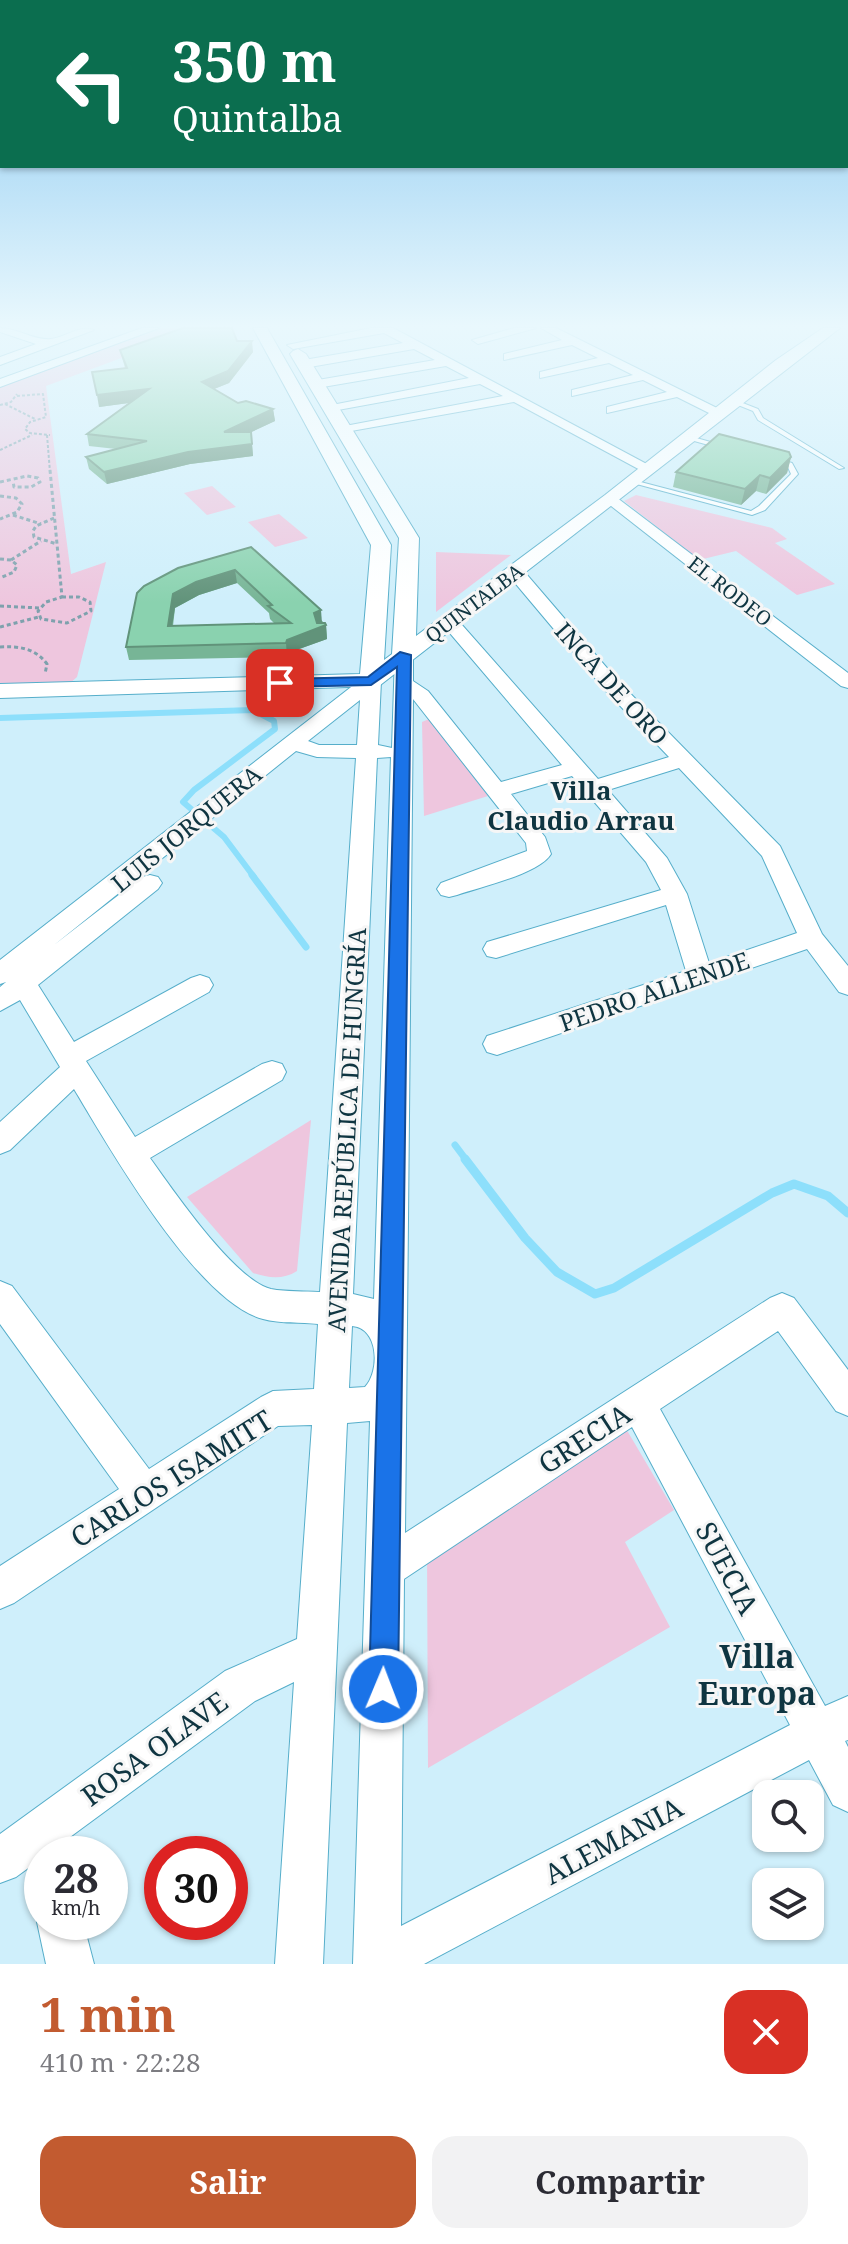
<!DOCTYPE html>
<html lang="es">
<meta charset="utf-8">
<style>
body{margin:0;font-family:"Noto Serif",serif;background:#f2f2f3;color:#2b2b33;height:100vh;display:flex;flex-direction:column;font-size:30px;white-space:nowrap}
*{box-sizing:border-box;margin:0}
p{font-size:26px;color:#7c7c81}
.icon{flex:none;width:44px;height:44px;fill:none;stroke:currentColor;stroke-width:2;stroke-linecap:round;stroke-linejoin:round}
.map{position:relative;height:1964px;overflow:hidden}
.drawer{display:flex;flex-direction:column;background:#fff;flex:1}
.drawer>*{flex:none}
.guide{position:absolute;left:0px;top:0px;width:848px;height:168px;box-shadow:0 2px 6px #0004;background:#0b6e4f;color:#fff;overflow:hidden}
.tools{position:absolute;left:752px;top:1780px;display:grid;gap:16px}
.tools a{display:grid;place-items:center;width:72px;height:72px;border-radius:16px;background:#fff;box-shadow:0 2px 6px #0004;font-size:40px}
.speed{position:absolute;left:24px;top:1836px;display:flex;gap:16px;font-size:40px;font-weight:700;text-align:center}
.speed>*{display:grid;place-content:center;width:104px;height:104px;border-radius:50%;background:#fff;box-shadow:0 2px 6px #0004;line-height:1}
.speed small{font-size:20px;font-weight:400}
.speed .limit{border:12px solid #d22;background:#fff;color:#111}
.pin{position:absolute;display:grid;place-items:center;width:68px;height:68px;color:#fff;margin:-34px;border-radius:16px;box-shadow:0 4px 12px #0006}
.me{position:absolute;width:88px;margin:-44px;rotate:1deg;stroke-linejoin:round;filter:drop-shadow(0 0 6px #0008)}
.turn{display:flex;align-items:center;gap:28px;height:168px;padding:0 40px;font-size:36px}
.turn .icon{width:104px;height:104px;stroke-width:2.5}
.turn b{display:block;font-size:56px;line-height:68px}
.round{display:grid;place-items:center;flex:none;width:84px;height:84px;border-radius:24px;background:#f2f2f3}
.overview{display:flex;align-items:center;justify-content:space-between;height:136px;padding:0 40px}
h1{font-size:48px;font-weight:700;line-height:60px;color:#c25b30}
.button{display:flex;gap:16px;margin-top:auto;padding:16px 40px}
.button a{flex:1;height:92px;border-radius:24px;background:#c25b30;color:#fff;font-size:32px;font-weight:700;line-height:92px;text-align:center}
.button a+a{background:#f2f2f3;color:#2b2b33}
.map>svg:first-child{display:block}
</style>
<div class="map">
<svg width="848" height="1964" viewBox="0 0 848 1964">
<rect width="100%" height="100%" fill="#cfeffb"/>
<g fill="#eec6de">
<polygon points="158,328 202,328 46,386 71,574 106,562 77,677 69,684 0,686 0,385"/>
<polygon points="212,486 236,507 207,515 184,493"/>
<polygon points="636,495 772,528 787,539 775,543 835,584 797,595 736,551 699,560 624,501"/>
<polygon points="279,514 308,538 275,547 248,522"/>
<polygon points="436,552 511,555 436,612"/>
<polygon points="429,719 488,796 424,816 422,722"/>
<path d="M311,1120l-14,151c-14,9 -29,7 -44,2l-66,-76z"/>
<polygon points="625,1427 674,1510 625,1542 670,1627 428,1768 427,1550"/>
</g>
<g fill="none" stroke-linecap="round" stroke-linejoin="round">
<polyline stroke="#8ddffb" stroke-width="6" points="0,718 253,710 274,721 275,729 194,790 183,802 224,837 254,877"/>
<g stroke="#8ddffb" stroke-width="7">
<polyline points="252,875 306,947"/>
<polyline points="455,1145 467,1161"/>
</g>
<polyline stroke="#8ddffb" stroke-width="9" points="465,1159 525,1238 557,1272 595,1294 614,1288 772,1193 794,1184 828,1196 848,1213"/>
<g stroke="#56aeca" stroke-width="2">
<g id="service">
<polygon points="735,400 758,409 763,418 844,468 839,469 758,420 753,411 733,403 733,401"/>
<polygon points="689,436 725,446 726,447 723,449 687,439 686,438"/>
<polygon points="776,458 792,463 798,474 765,510 752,515 629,482 633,480 751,511 759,506 791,474 787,465 774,461 774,459"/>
</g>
</g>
<g stroke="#56aeca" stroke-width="2">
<g id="minor">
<path d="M0,328c17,0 35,13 51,11 15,-2 28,-14 43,-9l-94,35v-8l36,-13 -36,-12z"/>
<polygon points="142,328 159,328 0,387 0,379"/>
<polygon points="371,328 393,328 656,469 654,472 644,472 514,402 340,433 338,430 345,426 503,396 480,384 327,412 327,406 332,405 469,378 446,366 317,388 310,384 312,381 435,360 414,349 304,368 298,364 304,360 403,343 384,333 293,349 287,345"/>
<polygon points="514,328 536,328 478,344 472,340"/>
<polygon points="541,328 556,328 727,413 715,416 677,397 607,413 607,407 667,392 643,380 572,396 572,390 633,375 609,363 540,378 540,372 598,358 572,345 504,360 504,354 562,340"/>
<polygon points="612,494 848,673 848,688 841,686 606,502 606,496"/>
<path d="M516,568l6,1 97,113 161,164 42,88 26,32v29l-9,-3 -32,-43 -310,106 -10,-3 -4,-8 4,-8 199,-65 -20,-66 -170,53 -9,-2 -4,-7 4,-7 174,-52 -15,-28 -74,-86 -61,18 34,43 6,17c-12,20 -71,33 -94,41l-8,2 -8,-2 -4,-6 4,-6 86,-32 -1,-8 -113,-144 -8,834 365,-235 12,-5 12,5 54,72v46l-12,-5 -58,-80 -118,78 165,297 23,-10v44l-3,1 3,6v65l-15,-7 -24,-45 -385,204h-71l17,-543 -23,2 -24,541h-48l19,-282 -39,19 -208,153h-5v4l-26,19 -16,6v-49l225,-163 72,-32 15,-214 -34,1 -264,177 -14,6v-43l119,-77 -119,-165v-43l12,5 137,183 112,-72 12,-6 41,-2 4,-65c-17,-2 -38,0 -55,-5 -66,-17 -154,-172 -189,-230l-64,61 -10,4v-32l60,-55 -40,-67 -20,11v-24l6,-5 -6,2v-24l364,-283 7,-2 10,6 -3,64 14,3 3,-93 2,-4h14l2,4v26l15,10 73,91 61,-17 -119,-140 -3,-4 3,-4h12l143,162 71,-22 -64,-67 -95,-113 -3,-4 3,-4zM360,700l-3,45h-38l-11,-4zM296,751l21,6 39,1 -36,534c-15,-1 -34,0 -49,-3 -37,-9 -98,-99 -121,-131l132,-78 4,-8 -4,-8 -10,-3 -10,3 -127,73 -49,-76 123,-69 4,-7 -4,-7 -9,-3 -9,3 -117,64 -36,-57 120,-96 4,-6 -4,-6 -8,-2 -8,2 -88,68zM391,757l-17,542 -21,-5 24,-536zM679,768l83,88 35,77 -88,30 -22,-69 -20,-36 -59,-68zM352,1326c27,2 28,45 13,61l-16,1zM632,1427l158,298 -389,201 3,-347z"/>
<polygon points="42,1910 42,1922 83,1922 94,1964 46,1964 37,1922"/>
</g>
</g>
<g stroke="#56aeca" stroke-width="2">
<polygon id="tertiary" points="253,328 267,328 391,545 384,660 392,654 399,538 290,354 293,351 298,349 306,354 419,538 416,636 605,495 776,360 823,328 840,328 379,686 0,698 0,684 360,674 371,545"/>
</g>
<g stroke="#7ea1ad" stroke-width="2" stroke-dasharray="3 2" stroke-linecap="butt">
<polyline points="17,396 43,394 46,417 30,422 25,429 30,433 50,435"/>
<polyline points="5,404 35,419"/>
<polyline points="0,405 11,402 17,394"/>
<polyline points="47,435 50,472"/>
<polyline points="0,450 32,435"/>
</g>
<g stroke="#7ea1ad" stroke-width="3" stroke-dasharray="4 3" stroke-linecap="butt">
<polyline points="50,470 62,597"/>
<polyline points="0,482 27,476 38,478 40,482 31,487 14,487 13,481"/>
<polyline points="0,496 16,498 22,504 17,512 0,519"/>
<polyline points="13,515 41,524"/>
<polyline points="54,518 36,526 33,531 34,537 57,544"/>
<polyline points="0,559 11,560 17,565 14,572 0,578"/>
<polyline points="11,560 41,541"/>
<polygon points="62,597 79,597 90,602 91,611 67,623 41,619 38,611 46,602"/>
<polyline points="0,606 40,608"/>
<polyline points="0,627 39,617"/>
<path d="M0,647c19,-1 35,1 47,17l-2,10"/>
</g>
<use href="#service" fill="#fff" fill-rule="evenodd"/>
<use href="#minor" fill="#fff" fill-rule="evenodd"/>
<use href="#tertiary" fill="#fff" fill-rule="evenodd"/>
</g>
<g fill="#77b596" fill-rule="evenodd">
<polygon points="237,341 253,352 229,383 214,389 238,403 273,409 275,421 251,432 253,456 190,464 107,484 89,469 86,457 116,449 89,446 87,434 129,403 99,407 125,368 120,350"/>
<polygon points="791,457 787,473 766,494 756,491 741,505 673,487 676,472"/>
<path d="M251,547l75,78 1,14 -39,14 -1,4 -158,3 -3,-13zM237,583l32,30 1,6 5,5 -102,2 2,-18 24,-13z"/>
</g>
<g fill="#61937a">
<polygon points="252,341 253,352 229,383 204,393 202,382"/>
<polygon points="149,389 151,400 99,407 97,395"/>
<polygon points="273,409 275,421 226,444 224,432"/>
<polygon points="251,432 253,456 190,464 107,484 104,472"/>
<polygon points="791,457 787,473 766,494 770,478"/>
<polygon points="760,475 756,491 741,505 745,489"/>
<polygon points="235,570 237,583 199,595 175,608 170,639 168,626 173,594 196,582"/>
<polygon points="321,610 322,623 315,626 314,613"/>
<polygon points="326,625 327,639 288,653 287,657 286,643 287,640"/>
</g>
<g fill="#8ad2af" stroke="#61937a" stroke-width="2" fill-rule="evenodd">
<polygon points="183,328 232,328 237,341 252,341 228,371 202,382 238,403 246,401 273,409 224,432 251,432 252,444 188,452 104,472 86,457 147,441 87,434 149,389 97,395 92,372 127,368 120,350"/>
<polygon points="719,434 789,452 791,457 770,478 760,475 745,489 676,472"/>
<path d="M251,547l70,63 -7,3 3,10h8l1,2 -39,15 -1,3 -160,4 11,-54 7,-7 34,-18zM235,570l37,35 -4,1 23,17 -123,3 5,-32 23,-12z"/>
</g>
<linearGradient id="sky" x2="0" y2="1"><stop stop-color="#83c5f0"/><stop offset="0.54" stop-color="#e9f8fd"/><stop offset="1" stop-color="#e9f8fd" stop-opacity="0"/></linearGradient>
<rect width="848" height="603" fill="url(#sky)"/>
<polygon fill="#1a73e8" stroke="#114b97" stroke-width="2" points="400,652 411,655 398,1689 393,1700 383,1704 373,1700 369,1689 397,667 371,685 280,687 273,683 280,679 368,677"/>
<g text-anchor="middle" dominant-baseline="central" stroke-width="6" stroke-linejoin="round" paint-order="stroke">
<g font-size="20" fill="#0f3541" stroke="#f6f6f6">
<text transform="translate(730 591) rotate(38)">EL RODEO</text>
<text transform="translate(474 603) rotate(-37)">QUINTALBA</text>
</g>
<g font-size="24" fill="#0f3541" stroke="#f6f6f6">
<text transform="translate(612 683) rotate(48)">INCA DE ORO</text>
<text transform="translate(186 828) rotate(-39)">LUIS JORQUERA</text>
<text transform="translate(654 991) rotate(-19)">PEDRO ALLENDE</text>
<text transform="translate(346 1130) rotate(-87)">AVENIDA REPÚBLICA DE HUNGRÍA</text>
</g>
<g font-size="26" font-weight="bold" fill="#0f3541" stroke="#f6f6f6">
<text x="581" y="790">Villa<tspan x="581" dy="30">Claudio Arrau</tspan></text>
</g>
<g font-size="28" fill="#0f3541" stroke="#f6f6f6">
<text transform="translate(584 1438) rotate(-33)">GRECIA</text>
<text transform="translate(171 1478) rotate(-32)">CARLOS ISAMITT</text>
<text transform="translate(728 1568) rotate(62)">SUECIA</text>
<text transform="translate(154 1748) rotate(-36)">ROSA OLAVE</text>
<text transform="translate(613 1840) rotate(-28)">ALEMANIA</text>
</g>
<g font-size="32" font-weight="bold" fill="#0f3541" stroke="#f6f6f6">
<text x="757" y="1655">Villa<tspan x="757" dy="37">Europa</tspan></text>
</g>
</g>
</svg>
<div class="tools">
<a><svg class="icon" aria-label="search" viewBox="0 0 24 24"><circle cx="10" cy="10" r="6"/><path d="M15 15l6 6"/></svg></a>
<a><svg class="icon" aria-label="layers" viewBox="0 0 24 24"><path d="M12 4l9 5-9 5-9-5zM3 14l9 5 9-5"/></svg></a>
</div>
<div class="speed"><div>28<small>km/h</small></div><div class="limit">30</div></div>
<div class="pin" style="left:280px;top:683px;background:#d93025"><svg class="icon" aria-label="arrive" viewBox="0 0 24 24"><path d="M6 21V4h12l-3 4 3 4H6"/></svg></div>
<svg class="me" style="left:383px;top:1689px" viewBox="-20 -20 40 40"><circle r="17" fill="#1a73e8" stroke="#fff" stroke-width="3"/><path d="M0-11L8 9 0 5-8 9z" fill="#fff"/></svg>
<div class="guide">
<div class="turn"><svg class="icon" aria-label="left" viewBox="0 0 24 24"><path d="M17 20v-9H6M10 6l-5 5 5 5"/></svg><div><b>350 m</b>Quintalba</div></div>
</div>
</div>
<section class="drawer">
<div class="overview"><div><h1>1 min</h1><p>410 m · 22:28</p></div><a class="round" style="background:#d93025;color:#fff"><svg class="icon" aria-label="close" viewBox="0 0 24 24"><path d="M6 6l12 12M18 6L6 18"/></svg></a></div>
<div class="button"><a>Salir</a><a>Compartir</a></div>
</section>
